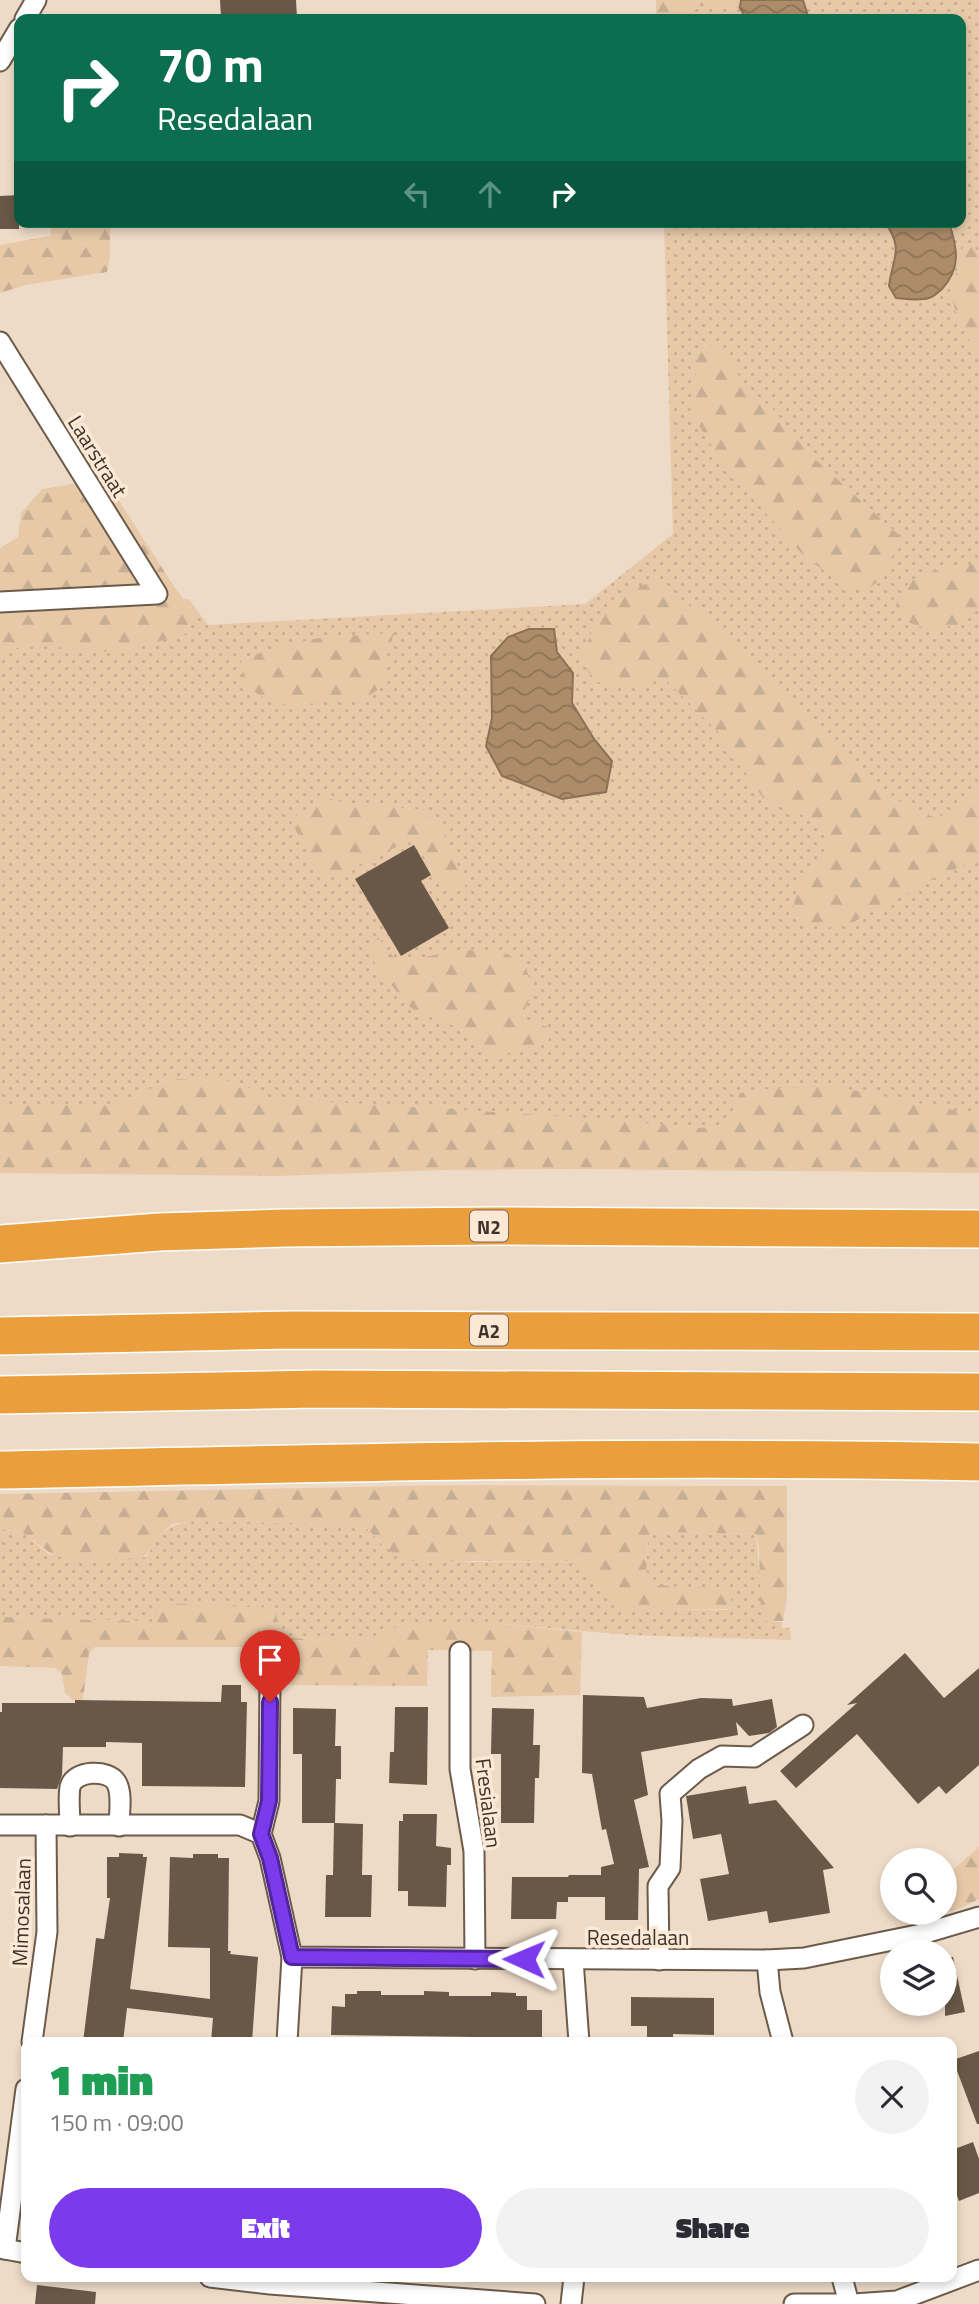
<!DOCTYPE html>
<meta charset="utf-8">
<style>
body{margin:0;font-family:"Titillium Web",sans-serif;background:#f2f2f3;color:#2b2b33;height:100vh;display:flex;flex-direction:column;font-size:26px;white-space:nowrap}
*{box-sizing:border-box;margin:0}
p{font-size:23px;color:#7c7c81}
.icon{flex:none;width:38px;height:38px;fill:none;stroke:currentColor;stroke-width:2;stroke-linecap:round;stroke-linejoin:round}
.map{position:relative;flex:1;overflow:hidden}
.drawer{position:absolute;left:21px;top:2037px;width:936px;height:245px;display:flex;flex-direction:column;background:#fff;border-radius:14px;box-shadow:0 4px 10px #0003}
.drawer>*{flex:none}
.hud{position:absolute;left:14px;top:14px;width:952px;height:214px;border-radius:14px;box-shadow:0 4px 10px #0003;background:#0b6e4f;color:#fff;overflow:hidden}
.buttons{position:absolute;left:880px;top:1848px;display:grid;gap:14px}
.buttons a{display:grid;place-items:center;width:77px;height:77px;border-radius:50%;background:#fff;box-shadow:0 4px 10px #0003;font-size:35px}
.pin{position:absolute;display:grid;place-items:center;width:60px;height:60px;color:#fff;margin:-72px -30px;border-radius:50% 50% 50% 0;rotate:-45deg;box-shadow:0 0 7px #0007}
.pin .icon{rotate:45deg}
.me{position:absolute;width:77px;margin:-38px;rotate:271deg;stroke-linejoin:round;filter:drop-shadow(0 0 5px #0008)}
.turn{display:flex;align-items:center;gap:24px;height:147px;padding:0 28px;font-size:32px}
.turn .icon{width:91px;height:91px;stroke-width:2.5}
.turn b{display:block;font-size:49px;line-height:60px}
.lanes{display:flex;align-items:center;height:66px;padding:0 28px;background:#0003;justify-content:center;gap:35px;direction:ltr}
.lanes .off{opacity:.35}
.round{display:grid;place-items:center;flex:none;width:74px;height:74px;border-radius:37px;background:#f2f2f3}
.overview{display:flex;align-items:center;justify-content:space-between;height:119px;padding:0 28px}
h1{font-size:42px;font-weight:800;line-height:52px;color:#1e9e55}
.action{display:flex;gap:14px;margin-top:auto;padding:14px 28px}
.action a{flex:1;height:80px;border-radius:42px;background:#7c3aed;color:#fff;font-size:28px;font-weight:800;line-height:80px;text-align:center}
.action a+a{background:#f2f2f3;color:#2b2b33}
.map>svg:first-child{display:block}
</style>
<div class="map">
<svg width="979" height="2304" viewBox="0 0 979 2304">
<defs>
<pattern id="grass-dots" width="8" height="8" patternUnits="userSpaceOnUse" patternTransform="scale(1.75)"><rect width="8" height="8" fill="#e7c9a8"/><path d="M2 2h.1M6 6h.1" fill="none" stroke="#c7ad91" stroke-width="1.8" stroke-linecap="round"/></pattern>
<pattern id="forest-firs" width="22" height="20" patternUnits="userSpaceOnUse" patternTransform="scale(1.75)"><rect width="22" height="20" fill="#e7c9a8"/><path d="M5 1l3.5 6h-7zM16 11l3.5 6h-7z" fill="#c7ad91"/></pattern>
<pattern id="water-waves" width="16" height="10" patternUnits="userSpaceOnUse" patternTransform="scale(1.75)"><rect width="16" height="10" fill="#ad8c69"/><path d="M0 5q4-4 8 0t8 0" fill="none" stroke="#8e7357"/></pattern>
</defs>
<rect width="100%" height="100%" fill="#eedbc7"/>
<g fill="url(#grass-dots)">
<polygon points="661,0 979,0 979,1160 0,1156 0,608 189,599 208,625 585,604 673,534 664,222 961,222 961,19 661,19"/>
<path d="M195,1521l148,3 24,5 16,16 85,17 107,-1 80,49h72l5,-3 -79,-22 -7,-9 2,-41 14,-3 94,2 8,87 18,1v6h8l1,12 -162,-5 -128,-11 -123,17 -94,-3 -8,-2v-27l-124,13 -152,-5v-88l23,4 27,22 96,2c17,-26 17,-31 49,-36z"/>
</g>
<g fill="url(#forest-firs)">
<polygon points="656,0 741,0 740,8 698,6 689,19 656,19"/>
<polygon points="53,222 110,222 110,255 107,272 25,285 0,293 0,245 50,236"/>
<path d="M970,243l9,9v102c-17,-23 -32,-48 -24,-78 3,-9 5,-17 7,-27z"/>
<polygon points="706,341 731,364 749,391 773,409 807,452 900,536 884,577 864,592 835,579 802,554 727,469 690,412 696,384 695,356"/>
<polygon points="105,479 175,588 197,616 187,633 120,653 43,646 0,649 0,548 18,537 21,513 42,489"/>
<path d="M979,563v46l-19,16 -32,4 -21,-7 -11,-16c10,-39 53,-37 83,-43z"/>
<path d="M655,582l42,29 191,185 49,23 42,-30v69l-46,21 -85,46 -23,3 -20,-4 -11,-12c0,-30 10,-34 32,-53l2,-20 -21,-22 -44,-19 -45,-66 -53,-53 -41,10 -30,-8 -13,-22 16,-40 34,-31z"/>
<polygon points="394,633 387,655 386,684 367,697 290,706 265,699 244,684 241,659 285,645 324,637"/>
<path d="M327,798l26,7 66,4 23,21 25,57 -17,4 -15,-16 -20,-34c-33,8 -59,30 -93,39l-32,-61z"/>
<polygon points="379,938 397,962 463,950 501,951 525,964 533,992 521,1017 552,1029 548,1041 496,1059 462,1029 417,1012 406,1004 362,946"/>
<polygon points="173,1079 235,1081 269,1098 590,1118 699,1128 726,1127 740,1093 766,1089 832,1086 979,1115 979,1173 573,1169 444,1170 277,1176 0,1173 0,1106 114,1104"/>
<polygon points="451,1485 787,1486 787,1597 783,1621 764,1621 761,1618 759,1548 756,1534 662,1532 648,1535 646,1576 653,1585 732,1589 731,1609 655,1610 618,1607 575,1561 406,1561 398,1558 367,1529 343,1524 195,1521 173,1524 166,1529 143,1558 72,1559 54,1556 23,1533 0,1529 0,1494"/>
<polygon points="162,1603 277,1608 276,1636 284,1638 378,1641 399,1624 501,1624 582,1632 580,1695 491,1697 492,1651 428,1650 427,1686 283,1685 282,1647 95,1647 89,1653 83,1700 73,1700 65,1693 62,1674 56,1668 0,1666 0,1617 152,1622"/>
<polygon points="979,1847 979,1899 956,1910 945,1912 945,1877"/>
</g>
<g fill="url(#water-waves)" stroke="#8b7257" stroke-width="2">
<polygon points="741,0 803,0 809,19 746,19 740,8"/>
<path d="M885,222h64c8,26 13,45 -7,67 -4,3 -8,8 -13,9 -10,3 -22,1 -33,0l-7,-12c4,-30 15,-36 -4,-64z"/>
<polygon points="529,629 554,629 557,652 573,673 572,703 594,739 612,761 606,792 562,799 502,776 486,746 492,718 491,656 508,637"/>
</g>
<g fill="#695847">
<polygon points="220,0 296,0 297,18 221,18"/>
<polygon points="19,195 19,229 0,229 0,196"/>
<polygon points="414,845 431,875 421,881 449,928 401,956 355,879"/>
<polygon points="905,1653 944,1698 979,1668 979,1765 946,1794 939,1786 918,1804 857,1734 796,1788 780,1771 857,1703 847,1705"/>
<polygon points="222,1685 241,1685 241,1702 247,1702 245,1787 142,1786 142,1743 106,1742 106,1747 63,1747 62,1775 57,1789 0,1788 0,1712 2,1712 2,1703 75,1703 75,1700 221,1702"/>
<polygon points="583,1695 644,1697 647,1708 701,1698 732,1699 733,1706 772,1699 777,1727 769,1733 749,1736 736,1722 738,1735 641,1752 648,1795 634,1800 649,1867 639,1869 638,1920 605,1920 605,1897 568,1897 568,1902 557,1902 556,1919 511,1919 512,1877 568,1877 569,1875 601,1875 601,1867 614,1864 606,1829 602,1830 592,1774 582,1773"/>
<polygon points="395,1707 428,1707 427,1785 389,1783 390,1752 394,1752"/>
<polygon points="293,1708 336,1709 335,1746 341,1746 341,1779 336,1779 335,1823 363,1824 362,1875 372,1875 371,1917 325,1917 326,1875 333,1875 334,1823 302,1823 302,1754 293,1754"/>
<polygon points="492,1708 534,1709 533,1745 540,1745 539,1778 535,1778 534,1823 501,1823 501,1754 491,1754"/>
<polygon points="746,1786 749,1804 776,1800 834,1868 823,1870 830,1913 769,1923 767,1911 708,1921 700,1879 729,1874 721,1834 693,1839 686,1796"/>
<polygon points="403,1814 437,1814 436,1846 451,1848 451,1865 447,1865 446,1907 408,1906 408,1891 398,1891 399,1821 403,1821"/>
<polygon points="119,1853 143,1854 143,1857 147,1857 130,1989 210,1999 210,1948 168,1947 170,1857 193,1858 193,1854 218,1854 218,1858 229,1858 228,1951 231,1951 230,1954 258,1957 252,2042 211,2042 213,2018 127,2008 123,2042 83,2042 96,1938 104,1939 110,1898 107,1898 107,1857 119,1857"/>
<polygon points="953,1957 965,2012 945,2016 945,1958"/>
<polygon points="357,1991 381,1991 381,1995 424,1995 424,1991 449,1992 449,1996 491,1996 491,1992 516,1993 516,1996 527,1996 527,2010 542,2010 542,2038 331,2035 332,2006 345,2007 345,1994 357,1994"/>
<polygon points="631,1997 714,1998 714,2035 673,2034 673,2042 650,2042 650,2037 647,2037 647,2026 631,2026"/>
<polygon points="979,2051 979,2124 977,2124 953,2060"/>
<polygon points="973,2142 979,2159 979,2193 959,2201 952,2183 952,2150"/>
<polygon points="37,2285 96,2292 95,2304 35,2304"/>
</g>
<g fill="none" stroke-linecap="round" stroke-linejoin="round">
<g stroke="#6c5b4a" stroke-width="23">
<g id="street">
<polyline points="25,19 36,0"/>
<polyline points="0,61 19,29"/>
<polyline points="0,342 157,594 0,602"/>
<polyline points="460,1652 460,1769 474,1851 475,1959"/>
<polyline points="0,1825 240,1825 261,1834 270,1858 292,1957 767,1960 804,1958 922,1934 979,1917"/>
<path d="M70,1826c0,-12 -2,-27 0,-39 4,-17 38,-18 46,-5 7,11 3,32 3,44"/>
<polyline points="261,1834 269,1801 270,1677 276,1673"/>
<polyline points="573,1960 579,2042"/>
<polyline points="659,1960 658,1886 670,1868 672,1821 670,1794 699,1769 722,1756 754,1757 803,1725"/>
<polyline points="767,1960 770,1992 783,2042"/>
<polyline points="32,2042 47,1932 46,1825"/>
<polyline points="287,2042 292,1957"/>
<polyline points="0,2248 26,2253"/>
<polyline points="5,2249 26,2089"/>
<polyline points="210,2277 270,2284 535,2304"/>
<polyline points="842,2277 849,2304"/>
<polyline points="571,2304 574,2277"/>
<polyline points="794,2304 845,2304"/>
<polyline points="854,2304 897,2301 979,2270"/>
</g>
</g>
<g stroke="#fff" stroke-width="40">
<g id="highway">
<polyline points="0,1244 159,1232 286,1228 498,1226 979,1229"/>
<polyline points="0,1336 292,1330 979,1332"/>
<polyline points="0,1395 316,1389 979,1392"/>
<path d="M0,1470c326,-7 653,-15 979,-8"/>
</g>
</g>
<use href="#street" stroke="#fff" stroke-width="19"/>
<use href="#highway" stroke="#eb9e3c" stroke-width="37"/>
</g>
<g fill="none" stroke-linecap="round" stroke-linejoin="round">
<g stroke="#51269a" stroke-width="18">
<polyline id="route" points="270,1702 269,1801 261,1834 270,1858 292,1957 524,1959"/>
</g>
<use href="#route" stroke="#7c3aed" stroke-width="12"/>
</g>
<g text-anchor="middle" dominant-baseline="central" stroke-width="7" stroke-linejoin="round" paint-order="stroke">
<g fill="#fce8d4" stroke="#766a5e" stroke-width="2">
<rect x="470" y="1210.5" width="38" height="31" rx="5"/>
<rect x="470" y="1314.5" width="38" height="31" rx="5"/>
</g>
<g font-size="19" font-weight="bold" fill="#3c342c">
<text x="489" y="1226">N2</text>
<text x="489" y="1330">A2</text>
</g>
<g font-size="21" fill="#3c342c" stroke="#fce8d4">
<text transform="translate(98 456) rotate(58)">Laarstraat</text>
<text transform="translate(489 1803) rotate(83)">Fresialaan</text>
<text transform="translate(21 1912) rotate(-88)">Mimosalaan</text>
<text x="638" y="1937">Resedalaan</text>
</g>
</g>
</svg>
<div class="buttons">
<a><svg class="icon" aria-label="search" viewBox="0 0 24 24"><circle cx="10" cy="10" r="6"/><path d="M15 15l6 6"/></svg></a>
<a><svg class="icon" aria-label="layers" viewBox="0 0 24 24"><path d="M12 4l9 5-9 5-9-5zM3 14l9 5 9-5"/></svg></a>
</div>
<div class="pin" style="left:270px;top:1702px;background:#d93025"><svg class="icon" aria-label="arrive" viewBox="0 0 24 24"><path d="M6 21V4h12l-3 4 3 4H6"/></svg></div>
<svg class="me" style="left:524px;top:1959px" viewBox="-20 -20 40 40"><path d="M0-17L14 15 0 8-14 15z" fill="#7c3aed" stroke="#fff" stroke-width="4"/></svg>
<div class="hud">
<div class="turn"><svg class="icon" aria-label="right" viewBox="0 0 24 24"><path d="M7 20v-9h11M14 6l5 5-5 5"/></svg><div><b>70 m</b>Resedalaan</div></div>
<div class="lanes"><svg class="icon off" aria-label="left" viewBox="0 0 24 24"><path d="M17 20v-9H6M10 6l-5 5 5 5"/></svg><svg class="icon off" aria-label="ahead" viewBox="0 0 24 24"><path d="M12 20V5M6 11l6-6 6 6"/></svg><svg class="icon" aria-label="right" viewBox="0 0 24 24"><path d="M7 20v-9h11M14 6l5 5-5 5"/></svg></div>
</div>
<section class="drawer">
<div class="overview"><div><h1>1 min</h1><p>150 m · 09:00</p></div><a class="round"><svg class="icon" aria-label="close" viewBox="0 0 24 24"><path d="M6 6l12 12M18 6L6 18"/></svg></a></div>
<div class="action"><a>Exit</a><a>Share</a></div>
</section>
</div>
